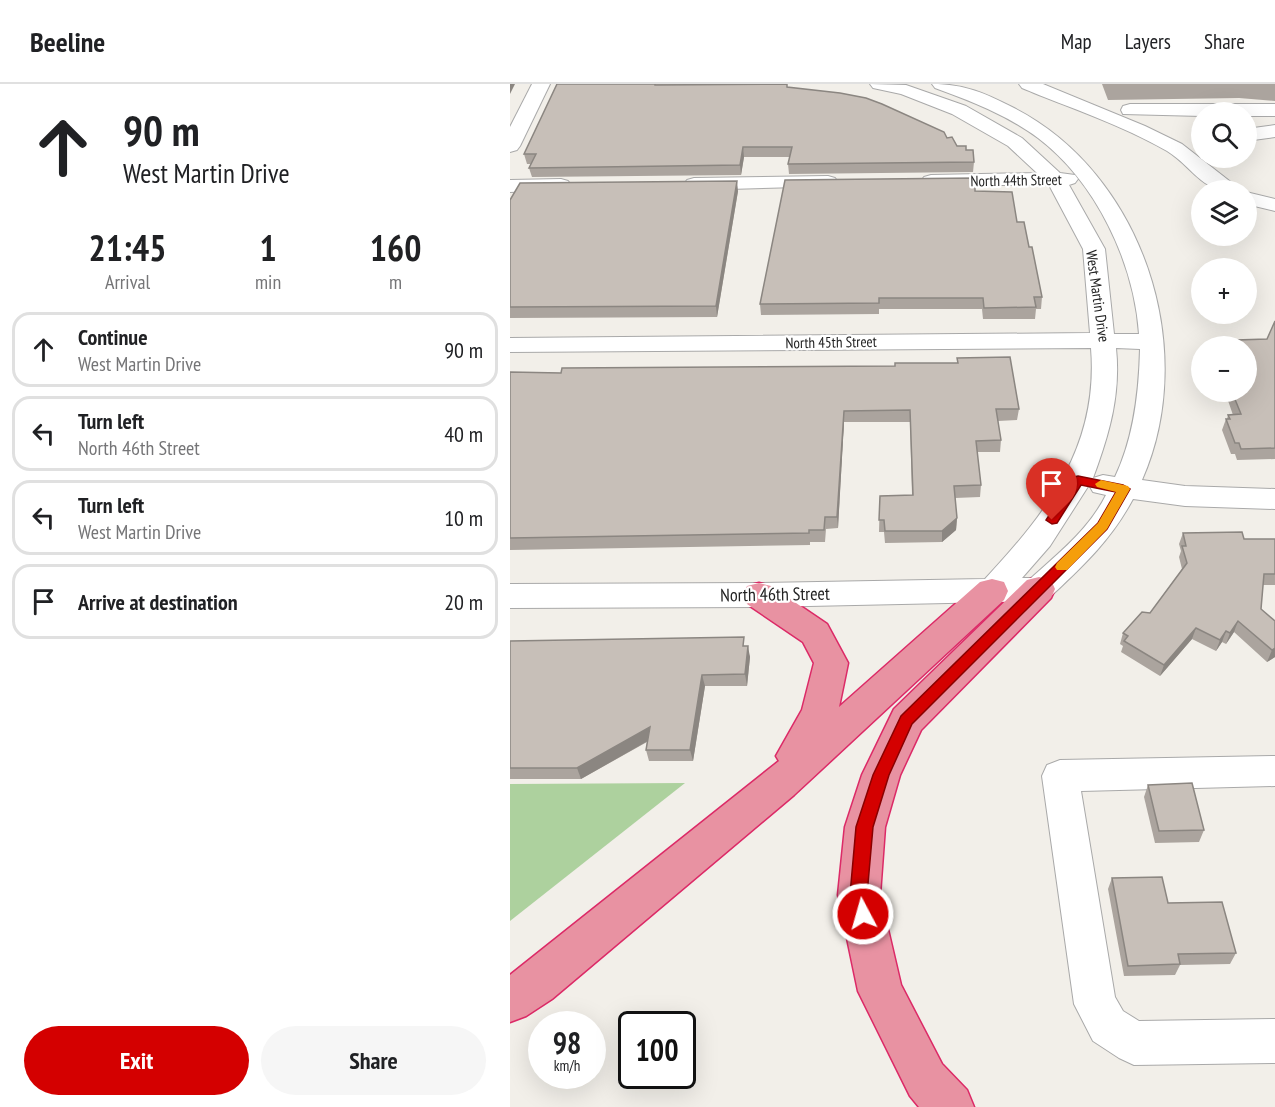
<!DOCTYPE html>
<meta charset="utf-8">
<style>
body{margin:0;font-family:"PT Sans Narrow",sans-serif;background:#f6f6f6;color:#202124;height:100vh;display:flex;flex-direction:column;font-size:22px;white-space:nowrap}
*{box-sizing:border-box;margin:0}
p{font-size:20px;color:#757577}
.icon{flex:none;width:33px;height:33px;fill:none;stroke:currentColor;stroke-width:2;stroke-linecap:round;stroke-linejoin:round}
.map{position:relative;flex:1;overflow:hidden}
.drawer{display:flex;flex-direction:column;background:#fff;width:510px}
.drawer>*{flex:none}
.top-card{background:#fff;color:#202124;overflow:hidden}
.buttons{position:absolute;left:681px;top:18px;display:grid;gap:12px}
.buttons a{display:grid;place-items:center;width:66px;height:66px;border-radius:50%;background:#fff;box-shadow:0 6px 24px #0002;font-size:30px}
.speed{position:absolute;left:18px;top:927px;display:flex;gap:12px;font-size:30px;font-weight:700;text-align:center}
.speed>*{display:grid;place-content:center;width:78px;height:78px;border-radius:50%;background:#fff;box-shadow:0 6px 24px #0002;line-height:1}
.speed small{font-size:15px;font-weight:400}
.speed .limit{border:3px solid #111;border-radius:9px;background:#fff;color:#111}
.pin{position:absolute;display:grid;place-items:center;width:51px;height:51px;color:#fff;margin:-62px -26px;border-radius:50% 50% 50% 0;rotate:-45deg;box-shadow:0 0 6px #0007}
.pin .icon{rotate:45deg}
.me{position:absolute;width:66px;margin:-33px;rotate:354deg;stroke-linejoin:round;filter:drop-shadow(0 0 4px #0008)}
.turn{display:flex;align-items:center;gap:21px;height:126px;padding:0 24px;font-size:27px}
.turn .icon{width:78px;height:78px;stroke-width:2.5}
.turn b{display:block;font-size:42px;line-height:51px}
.eta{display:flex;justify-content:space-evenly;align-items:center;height:102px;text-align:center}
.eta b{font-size:36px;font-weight:600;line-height:42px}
.primary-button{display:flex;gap:12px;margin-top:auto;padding:12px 24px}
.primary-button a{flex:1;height:69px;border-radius:36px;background:#d40000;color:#fff;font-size:24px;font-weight:600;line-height:69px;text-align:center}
.primary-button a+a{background:#f6f6f6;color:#202124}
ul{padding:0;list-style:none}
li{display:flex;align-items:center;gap:18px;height:75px;margin:0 12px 9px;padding:0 12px;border:3px solid #e0e0e0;border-radius:18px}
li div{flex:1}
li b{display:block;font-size:22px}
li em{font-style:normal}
header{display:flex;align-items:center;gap:36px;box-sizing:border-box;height:84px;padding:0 30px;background:#fff;border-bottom:2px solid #e0e0e0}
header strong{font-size:28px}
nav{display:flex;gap:33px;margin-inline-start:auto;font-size:21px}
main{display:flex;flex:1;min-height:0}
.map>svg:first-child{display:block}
</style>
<header>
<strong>Beeline</strong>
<nav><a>Map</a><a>Layers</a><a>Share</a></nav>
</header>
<main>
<section class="drawer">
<div class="top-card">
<div class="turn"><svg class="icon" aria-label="ahead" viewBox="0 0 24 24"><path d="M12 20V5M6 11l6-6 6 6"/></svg><div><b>90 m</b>West Martin Drive</div></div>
</div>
<div class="eta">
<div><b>21:45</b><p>Arrival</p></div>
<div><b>1</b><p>min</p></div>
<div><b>160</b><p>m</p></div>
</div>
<ul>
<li><svg class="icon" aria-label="ahead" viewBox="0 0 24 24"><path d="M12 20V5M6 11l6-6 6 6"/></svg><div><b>Continue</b><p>West Martin Drive</p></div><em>90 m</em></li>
<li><svg class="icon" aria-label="left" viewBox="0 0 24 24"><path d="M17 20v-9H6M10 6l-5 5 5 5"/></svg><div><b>Turn left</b><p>North 46th Street</p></div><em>40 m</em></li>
<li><svg class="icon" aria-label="left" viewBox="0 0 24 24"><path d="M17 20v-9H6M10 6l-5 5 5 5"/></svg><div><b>Turn left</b><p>West Martin Drive</p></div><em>10 m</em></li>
<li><svg class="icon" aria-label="arrive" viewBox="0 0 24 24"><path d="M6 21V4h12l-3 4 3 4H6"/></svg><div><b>Arrive at destination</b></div><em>20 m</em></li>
</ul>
<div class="primary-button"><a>Exit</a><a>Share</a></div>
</section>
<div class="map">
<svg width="765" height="1023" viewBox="0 0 765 1023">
<rect width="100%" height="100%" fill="#f2efe9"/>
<polygon fill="#add19e" points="175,699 0,837 0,700"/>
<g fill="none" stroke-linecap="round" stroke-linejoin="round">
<g stroke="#a9a9a9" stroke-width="2">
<g id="minor">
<polygon points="22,0 40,0 10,62 7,66 0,68 0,43"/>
<path d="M360,0l36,1 60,21 56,32 38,35 15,2 3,4 -3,4 -6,2 36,64 9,85h25c-5,-72 -43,-152 -101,-196 -31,-23 -67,-37 -103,-50l-3,-4c33,0 53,9 82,24 129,66 186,241 128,372l43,6 90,3v20l-90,-3 -52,-7c-22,41 -49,66 -83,98l-11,4 -280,6 -249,1v-24l249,-1 226,-4c63,-68 114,-133 106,-231l-581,4v-14l580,-5 -7,-84 -34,-64h-125l-3,-4 3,-4 7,-2 106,-2 -29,-27 -56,-32 -51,-20 -28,-6zM606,264l24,1c-1,43 -6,88 -25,128l-12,-2 -10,3c16,-43 28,-83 23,-130zM579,401l4,7 13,3c-17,34 -47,58 -75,83h-9l28,-32z"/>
<path d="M509,0h24l102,42 37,18 59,46c-40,5 -45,-21 -74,-39 -45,-26 -97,-43 -145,-63z"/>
<polygon points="620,20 765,20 765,32 736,32 736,28 692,28 692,32 613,30 611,26 613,22"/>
<polygon points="765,41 765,53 736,57 736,45"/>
<polygon points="318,92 325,94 328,98 325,102 184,106 177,104 174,100 177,96 184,94"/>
<polygon points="51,95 58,97 61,101 58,105 0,108 0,96"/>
<polygon points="736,108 765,115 765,127 736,120"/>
<polygon points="765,672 765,702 571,707 605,913 613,927 629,937 765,935 765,979 624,981 609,974 583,957 564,920 532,692 537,681 550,676"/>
</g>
</g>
<g stroke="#dc2a67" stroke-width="3">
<g id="highway">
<polygon points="529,493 541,496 545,505 541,514 411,646 390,691 375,743 370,811 391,901 432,980 457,1006 464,1023 409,1023 400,1012 348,907 328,811 335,743 352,691 384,625 517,496"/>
<polygon points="482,495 494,498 498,507 494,516 284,711 42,915 16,932 0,938 0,891 269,677 266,672 292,626 304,579 293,558 237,520 233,511 237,502 249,499 261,502 317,540 338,579 329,623 470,498"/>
</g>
</g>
<use href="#minor" fill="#fff" fill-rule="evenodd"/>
<use href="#highway" fill="#e892a2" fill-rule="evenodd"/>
</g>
<g fill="#aba49e">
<polygon points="47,0 277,0 277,3 437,54 447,62 456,66 464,78 463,88 279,90 278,80 280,73 234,73 231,91 22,93 19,84 21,80 17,80 14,70"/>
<polygon points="592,0 765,0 765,17 729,14 598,16"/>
<polygon points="228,107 207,233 0,234 0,116"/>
<polygon points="465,107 507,138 519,163 532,213 531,225 526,225 525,235 473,235 472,225 369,225 369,230 251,231 250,220"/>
<polygon points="765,237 765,375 727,376 725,370 721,370 712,346 716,335 717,335 718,331 723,331 715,308 736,308 736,262 711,262 711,260 726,260 727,256 757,255"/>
<polygon points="447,274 509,325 507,336 488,337 491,356 490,368 467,368 471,401 470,413 445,414 447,434 446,446 432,458 375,459 374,448 369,448 370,412 402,411 400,338 334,338 328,444 316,445 315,458 300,458 300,461 0,466 0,288 51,289 385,282 447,279"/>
<polygon points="673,449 734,455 765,455 765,501 753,501 751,525 765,573 757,578 724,548 716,560 712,558 706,567 682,555 650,592 611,568 613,562 610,560 613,549 640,529 672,485 669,473 671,467 669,460"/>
<polygon points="0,557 236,562 240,573 237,602 195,602 183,677 139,677 136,666 137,658 71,695 0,695"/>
<polygon points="638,701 694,746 689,758 645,759 634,713"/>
<polygon points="602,794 658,819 726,869 720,880 670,881 665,891 614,892 598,805"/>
</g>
<g fill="#8b8681">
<polygon points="0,0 5,0 0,10"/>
<polygon points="233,63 234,73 231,91 230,81"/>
<polygon points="227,97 228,107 207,233 206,222"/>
<polygon points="334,327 334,338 328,444 327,433"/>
<polygon points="447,434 446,446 432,458 432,447"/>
<polygon points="728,537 724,548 716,560 720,549"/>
<polygon points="686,544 682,555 650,592 654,581"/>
<polygon points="716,547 712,558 706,567 710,556"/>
<polygon points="238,562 240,573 237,602 235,590"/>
<polygon points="765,564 765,573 757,578 762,566"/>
<polygon points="192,591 195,602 183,677 180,666"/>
<polygon points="140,643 143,654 71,695 67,684"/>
</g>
<g fill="#c7bfb8" stroke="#8b8681" stroke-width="1.5">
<polygon points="47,0 145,0 145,1 277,0 277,3 330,9 356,14 372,20 434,48 437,54 442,53 447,62 456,62 456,66 463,66 464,78 278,80 282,63 233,63 230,81 19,84 26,70 14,70"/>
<polygon points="465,94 465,107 502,108 507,138 514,138 519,163 522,163 532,213 524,213 526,223 474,224 473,214 369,214 369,219 250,220 275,96"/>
<polygon points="227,97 206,222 0,223 0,116 10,99"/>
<polygon points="765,237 765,364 731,365 729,359 725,359 716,335 720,335 718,331 731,330 722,308 736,308 736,262 712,262 711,260 729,260 727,256 757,255"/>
<polygon points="500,273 509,325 486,325 491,356 466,357 471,401 444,402 447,434 432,447 375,447 374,436 369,436 370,412 403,411 400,326 334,327 327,433 315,433 314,446 299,446 299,449 0,454 0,288 51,289 52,284 385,282 385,279 448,279 447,274"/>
<polygon points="732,448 734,455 765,455 765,490 754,490 751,525 765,537 765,564 762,566 728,537 720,549 716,547 710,556 686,544 654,581 614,557 618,552 613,549 632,528 640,529 677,479 672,462 676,462 673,449"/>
<polygon points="234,553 233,562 238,562 235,590 192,591 180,666 136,666 140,643 67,684 0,684 0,557"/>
<polygon points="682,699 694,746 649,747 638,701"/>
<polygon points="652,793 658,819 712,818 726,869 668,870 670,880 618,882 602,794"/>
</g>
<polygon fill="#d40000" stroke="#8a0000" stroke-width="1.5" points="568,392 613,401 620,405 597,445 402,640 379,691 363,743 357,811 361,830 359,836 353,838 347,836 340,811 346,743 363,691 391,632 588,439 606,408 571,401 547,439 542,440 536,436 564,393"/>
<polygon fill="#f59e0b" points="591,396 618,402 620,405 597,445 557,486 547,486 545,483 547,479 588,439 606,408 587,403 585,400"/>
<g text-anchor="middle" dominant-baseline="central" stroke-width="4.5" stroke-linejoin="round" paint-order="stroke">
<g font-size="15" fill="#222" stroke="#fff">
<text transform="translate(506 96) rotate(-1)">North 44th Street</text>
<text transform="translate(588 212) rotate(82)">West Martin Drive</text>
<text transform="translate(321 258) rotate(-1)">North 45th Street</text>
</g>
<g font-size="18" fill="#222" stroke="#fff">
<text transform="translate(265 510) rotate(-1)">North 46th Street</text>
</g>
</g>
</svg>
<div class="buttons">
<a><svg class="icon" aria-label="search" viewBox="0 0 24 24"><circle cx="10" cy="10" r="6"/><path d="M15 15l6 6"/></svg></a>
<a><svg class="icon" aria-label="layers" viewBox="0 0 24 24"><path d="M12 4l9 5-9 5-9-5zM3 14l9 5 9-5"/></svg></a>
<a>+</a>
<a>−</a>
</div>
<div class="speed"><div>98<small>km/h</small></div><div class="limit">100</div></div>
<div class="pin" style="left:542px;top:436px;background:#d93025"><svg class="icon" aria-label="arrive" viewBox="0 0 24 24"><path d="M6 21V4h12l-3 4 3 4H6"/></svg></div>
<svg class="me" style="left:353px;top:830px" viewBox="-20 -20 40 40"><circle r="17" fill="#d40000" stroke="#fff" stroke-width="3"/><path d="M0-11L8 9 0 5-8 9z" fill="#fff"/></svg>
</div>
</main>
